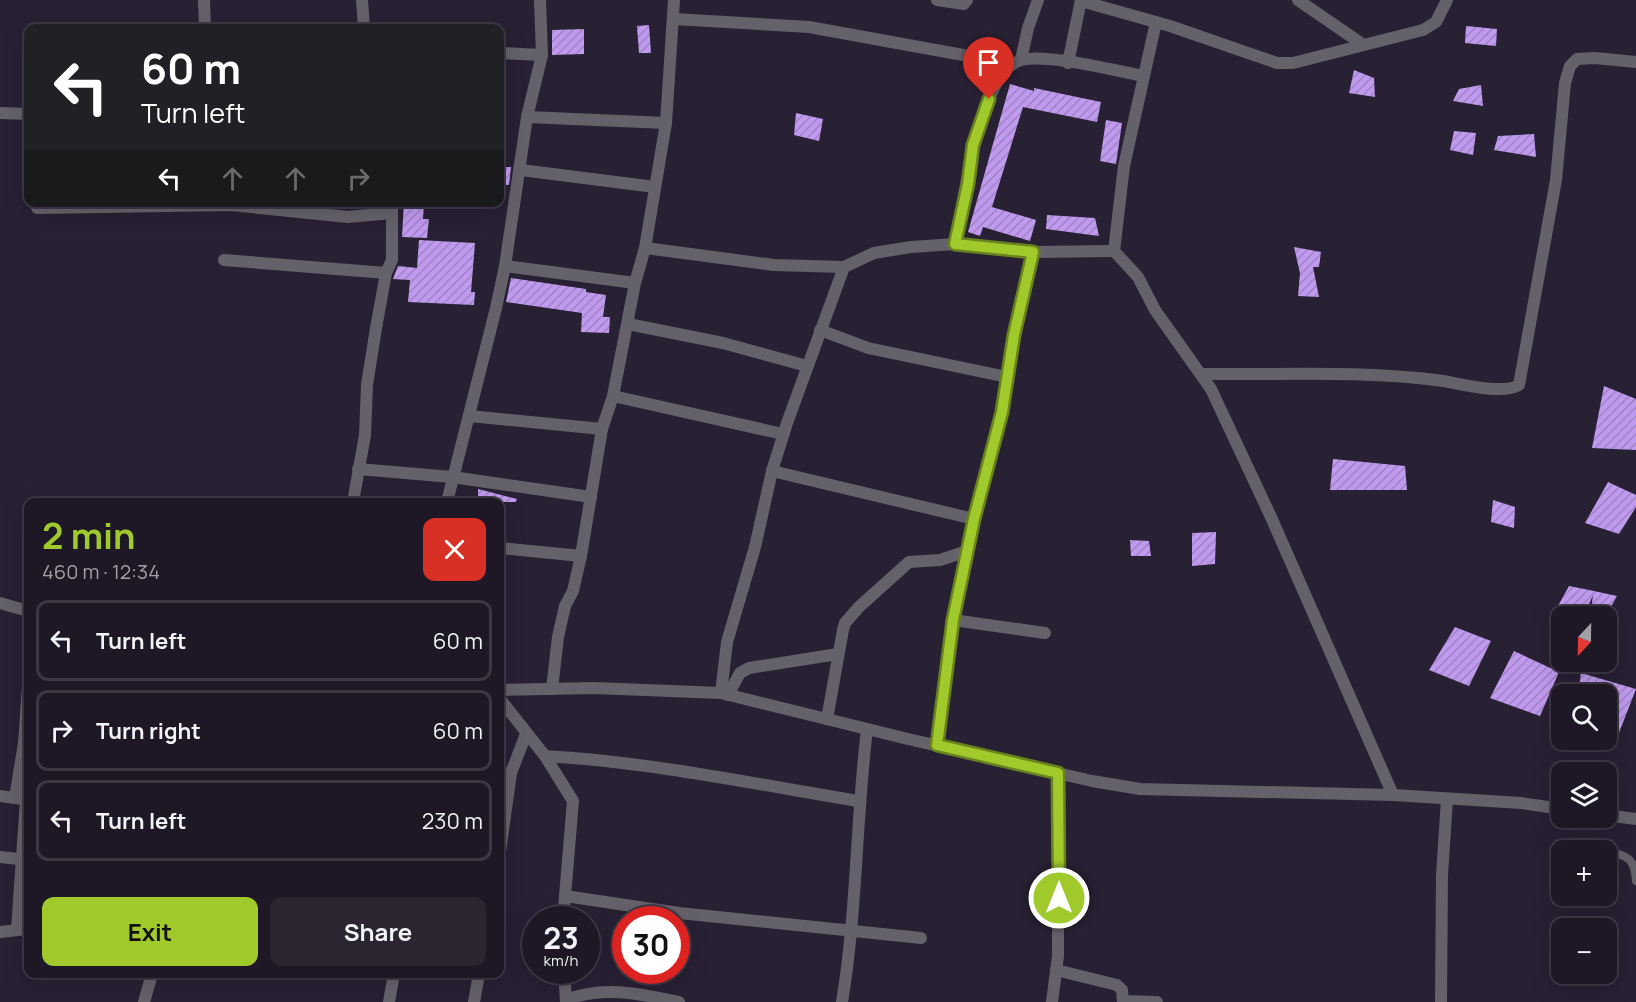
<!DOCTYPE html>
<meta charset="utf-8">
<style>
body{margin:0;font-family:Manrope,sans-serif;background:#2b2532;color:#f1f3f6;height:100vh;display:flex;flex-direction:column;font-size:22px;white-space:nowrap}
*{box-sizing:border-box;margin:0}
p{font-size:20px;color:#a1a0a7}
.icon{flex:none;width:33px;height:33px;fill:none;stroke:currentColor;stroke-width:2;stroke-linecap:round;stroke-linejoin:round}
.map{position:relative;flex:1;overflow:hidden}
.details{position:absolute;left:24px;top:498px;width:480px;height:480px;display:flex;flex-direction:column;background:#1e1826;border-radius:12px;box-shadow:0 6px 24px #0002,0 0 0 2px #3c3743}
.details>*{flex:none}
.guide{position:absolute;left:24px;top:24px;width:480px;height:183px;border-radius:12px;box-shadow:0 6px 24px #0002,0 0 0 2px #3c3743;background:#202124;color:#fff;overflow:hidden}
.needle{width:39px;rotate:202deg}
.fabs{position:absolute;left:1551px;top:606px;display:grid;gap:12px}
.fabs a{display:grid;place-items:center;width:66px;height:66px;border-radius:12px;background:#1e1826;box-shadow:0 6px 24px #0002,0 0 0 2px #3c3743;font-size:30px}
.speed{position:absolute;left:522px;top:906px;display:flex;gap:12px;font-size:30px;font-weight:700;text-align:center}
.speed>*{display:grid;place-content:center;width:78px;height:78px;border-radius:50%;background:#1e1826;box-shadow:0 6px 24px #0002,0 0 0 2px #3c3743;line-height:1}
.speed small{font-size:15px;font-weight:400}
.speed .limit{border:9px solid #d22;background:#fff;color:#111}
.pin{position:absolute;display:grid;place-items:center;width:51px;height:51px;color:#fff;margin:-62px -26px;border-radius:50% 50% 50% 0;rotate:-45deg;box-shadow:0 0 6px #0007}
.pin .icon{rotate:45deg}
.me{position:absolute;width:66px;margin:-33px;rotate:0deg;stroke-linejoin:round;filter:drop-shadow(0 0 4px #0008)}
.turn{display:flex;align-items:center;gap:21px;height:126px;padding:0 18px;font-size:27px}
.turn .icon{width:78px;height:78px;stroke-width:2.5}
.turn b{display:block;font-size:42px;line-height:51px}
.lanes{display:flex;align-items:center;height:57px;padding:0 18px;background:#0003;justify-content:center;gap:30px;direction:ltr}
.lanes .off{opacity:.35}
.round{display:grid;place-items:center;flex:none;width:63px;height:63px;border-radius:12px;background:#2b2532}
.overview{display:flex;align-items:center;justify-content:space-between;height:102px;padding:0 18px}
h1{font-size:36px;font-weight:700;line-height:45px;color:#a0c92c}
.button{display:flex;gap:12px;margin-top:auto;padding:12px 18px}
.button a{flex:1;height:69px;border-radius:12px;background:#a0c92c;color:#111;font-size:24px;font-weight:700;line-height:69px;text-align:center}
.button a+a{background:#2b2532;color:#f1f3f6}
ul{padding:0;list-style:none}
li{display:flex;align-items:center;gap:18px;height:81px;margin:0 12px 9px;padding:0 6px;border:3px solid #3c3743;border-radius:12px}
li div{flex:1}
li b{display:block;font-size:22px}
li em{font-style:normal}
.map>svg:first-child{display:block}
</style>
<div class="map">
<svg width="1636" height="1002" viewBox="0 0 1636 1002">
<defs>
<pattern id="building-hatch" width="6" height="6" patternUnits="userSpaceOnUse" patternTransform="scale(1.5)"><rect width="6" height="6" fill="#c09aef"/><path d="M-1 1l2-2M0 6l6-6M5 7l2-2" fill="none" stroke="#a083c4"/></pattern>
</defs>
<rect width="100%" height="100%" fill="#282033"/>
<g fill="url(#building-hatch)">
<polygon points="649,25 651,53 639,53 637,26"/>
<polygon points="1466,26 1497,29 1496,46 1465,43"/>
<polygon points="584,29 584,54 552,55 552,30"/>
<polygon points="1354,70 1374,78 1375,97 1349,93"/>
<polygon points="1010,84 1034,91 1034,88 1101,102 1097,122 1023,107 992,207 1036,220 1030,241 983,227 980,236 968,232"/>
<polygon points="1481,85 1483,106 1453,101 1459,89"/>
<polygon points="796,113 823,119 819,141 794,135"/>
<polygon points="1106,120 1122,123 1116,164 1100,161"/>
<polygon points="1454,131 1476,133 1473,155 1450,150"/>
<polygon points="1534,134 1536,157 1494,150 1498,136"/>
<polygon points="500,167 511,167 509,185 500,185"/>
<polygon points="404,202 424,203 423,219 429,219 427,238 402,237"/>
<polygon points="1047,215 1095,218 1099,236 1046,229"/>
<polygon points="419,240 475,243 471,292 475,292 474,305 408,302 410,280 393,279 398,266 417,268"/>
<polygon points="1294,247 1321,252 1319,267 1313,267 1319,297 1298,296 1300,273"/>
<polygon points="511,278 586,289 586,292 606,295 603,317 610,317 609,333 581,332 582,313 506,302"/>
<polygon points="1604,386 1636,399 1636,450 1592,448"/>
<polygon points="1333,459 1405,466 1407,490 1330,490"/>
<polygon points="1608,482 1636,495 1636,507 1619,534 1585,523"/>
<polygon points="478,489 517,499 516,502 478,502"/>
<polygon points="1493,500 1515,507 1514,528 1491,522"/>
<polygon points="1216,532 1215,564 1192,566 1192,533"/>
<polygon points="1130,540 1149,541 1151,556 1131,556"/>
<polygon points="1569,586 1594,591 1617,596 1606,616 1590,616 1593,595 1584,616 1554,613"/>
<polygon points="1455,627 1491,641 1469,686 1429,670"/>
<polygon points="1514,651 1559,672 1540,716 1490,698"/>
<polygon points="1581,673 1636,689 1617,738 1606,737 1606,694 1578,694"/>
</g>
<g fill="none" stroke-linecap="round" stroke-linejoin="round">
<path stroke="#65616b" stroke-width="8" d="M1606,851c22,4 29,8 30,30"/>
<g stroke="#65616b" stroke-width="12">
<polyline points="204,0 205,28"/>
<polyline points="362,0 364,28"/>
<polyline points="937,0 964,4 967,0"/>
<polyline points="1298,0 1362,44"/>
<polyline points="1081,1 1170,26 1277,63 1293,63 1423,30 1436,22 1447,0"/>
<polyline points="674,19 809,27 974,57 984,64 992,92"/>
<polyline points="1156,22 1124,166 1114,251 1138,277 1155,310 1211,389 1271,517 1393,795"/>
<polyline points="500,53 542,55"/>
<polyline points="1021,60 1028,28 1038,0"/>
<polyline points="1068,63 1081,0"/>
<polyline points="0,113 28,114"/>
<polyline points="527,117 666,123"/>
<polyline points="521,170 655,187"/>
<polyline points="37,208 231,205 348,217 392,213"/>
<path d="M955,244c9,-40 23,-171 66,-184 26,-7 94,11 123,16"/>
<polyline points="645,248 774,265 844,267 874,253 911,247 955,244 1033,252 1114,251"/>
<polyline points="224,260 386,273"/>
<polyline points="505,266 635,283"/>
<polyline points="628,324 723,343 807,366"/>
<polyline points="820,330 868,348 1007,377"/>
<path d="M1201,374c79,1 162,-4 242,7 18,3 60,14 76,4l37,-205 9,-97 5,-17 7,-7 18,-1 41,4"/>
<polyline points="613,396 783,434"/>
<polyline points="469,416 602,429"/>
<polyline points="358,469 452,477 591,497"/>
<polyline points="772,471 974,519"/>
<polyline points="353,502 365,435 367,385 376,328 386,273 392,260 392,202"/>
<polyline points="447,502 496,308 505,266 527,117 542,55 540,0"/>
<polyline points="500,548 581,556"/>
<polyline points="0,603 28,611"/>
<polyline points="953,620 1045,633"/>
<polyline points="552,689 558,637 565,606 573,591 581,556 602,429 613,396 635,283 645,248 666,123 674,0"/>
<polyline points="500,690 594,688 721,693 908,739 1092,781 1140,789 1393,795 1521,803 1562,809"/>
<polyline points="721,693 727,642 755,547 772,471 787,423 844,267"/>
<polyline points="728,695 740,673 749,668 838,654"/>
<polyline points="500,699 545,756 573,801 563,920"/>
<polyline points="827,719 843,630 845,623 859,607 909,562 940,560 967,551"/>
<polyline points="937,745 953,620 974,519 1002,412 1014,335 1033,252"/>
<path d="M545,756c105,6 210,28 313,45"/>
<polyline points="0,796 22,799"/>
<polyline points="15,798 24,743 28,686"/>
<polyline points="1606,815 1636,819"/>
<polyline points="500,852 511,773 526,734"/>
<polyline points="0,857 28,860"/>
<polyline points="565,896 679,913 921,938"/>
<polyline points="17,930 26,800"/>
<polyline points="0,932 28,929"/>
<polyline points="564,970 566,1002"/>
<polyline points="1056,970 1117,985 1122,990 1123,1002"/>
<path d="M566,1000c37,-15 75,-6 113,2"/>
<polyline points="1123,1001 1157,1002"/>
<polyline points="144,1002 152,974"/>
<polyline points="389,1002 394,974"/>
<polyline points="474,1002 479,974"/>
<path d="M842,1002c15,-90 14,-182 25,-273"/>
<polyline points="1052,1002 1058,956 1058,773"/>
<polyline points="1441,1002 1442,875 1447,799"/>
</g>
</g>
<g fill="none" stroke-linecap="round" stroke-linejoin="round">
<g stroke="#68831d" stroke-width="15">
<polyline id="route" points="989,99 973,145 968,184 955,244 1033,252 1014,335 1002,412 974,519 953,620 937,745 1058,773 1059,898"/>
</g>
<use href="#route" stroke="#a0c92c" stroke-width="10"/>
</g>
</svg>
<div class="fabs">
<a><svg class="needle" viewBox="-14 -14 28 28"><path d="M0-13l5 13h-10z" fill="#e53935"/><path d="M0 13l5-13h-10z" fill="#a1a0a7"/></svg></a>
<a><svg class="icon" aria-label="search" viewBox="0 0 24 24"><circle cx="10" cy="10" r="6"/><path d="M15 15l6 6"/></svg></a>
<a><svg class="icon" aria-label="layers" viewBox="0 0 24 24"><path d="M12 4l9 5-9 5-9-5zM3 14l9 5 9-5"/></svg></a>
<a>+</a>
<a>−</a>
</div>
<div class="speed"><div>23<small>km/h</small></div><div class="limit">30</div></div>
<div class="pin" style="left:989px;top:99px;background:#d93025"><svg class="icon" aria-label="arrive" viewBox="0 0 24 24"><path d="M6 21V4h12l-3 4 3 4H6"/></svg></div>
<svg class="me" style="left:1059px;top:898px" viewBox="-20 -20 40 40"><circle r="17" fill="#a0c92c" stroke="#fff" stroke-width="3"/><path d="M0-11L8 9 0 5-8 9z" fill="#fff"/></svg>
<div class="guide">
<div class="turn"><svg class="icon" aria-label="left" viewBox="0 0 24 24"><path d="M17 20v-9H6M10 6l-5 5 5 5"/></svg><div><b>60 m</b>Turn left</div></div>
<div class="lanes"><svg class="icon" aria-label="left" viewBox="0 0 24 24"><path d="M17 20v-9H6M10 6l-5 5 5 5"/></svg><svg class="icon off" aria-label="ahead" viewBox="0 0 24 24"><path d="M12 20V5M6 11l6-6 6 6"/></svg><svg class="icon off" aria-label="ahead" viewBox="0 0 24 24"><path d="M12 20V5M6 11l6-6 6 6"/></svg><svg class="icon off" aria-label="right" viewBox="0 0 24 24"><path d="M7 20v-9h11M14 6l5 5-5 5"/></svg></div>
</div>
<section class="details">
<div class="overview"><div><h1>2 min</h1><p>460 m · 12:34</p></div><a class="round" style="background:#d93025;color:#fff"><svg class="icon" aria-label="close" viewBox="0 0 24 24"><path d="M6 6l12 12M18 6L6 18"/></svg></a></div>
<ul>
<li><svg class="icon" aria-label="left" viewBox="0 0 24 24"><path d="M17 20v-9H6M10 6l-5 5 5 5"/></svg><div><b>Turn left</b></div><em>60 m</em></li>
<li><svg class="icon" aria-label="right" viewBox="0 0 24 24"><path d="M7 20v-9h11M14 6l5 5-5 5"/></svg><div><b>Turn right</b></div><em>60 m</em></li>
<li><svg class="icon" aria-label="left" viewBox="0 0 24 24"><path d="M17 20v-9H6M10 6l-5 5 5 5"/></svg><div><b>Turn left</b></div><em>230 m</em></li>
</ul>
<div class="button"><a>Exit</a><a>Share</a></div>
</section>
</div>
